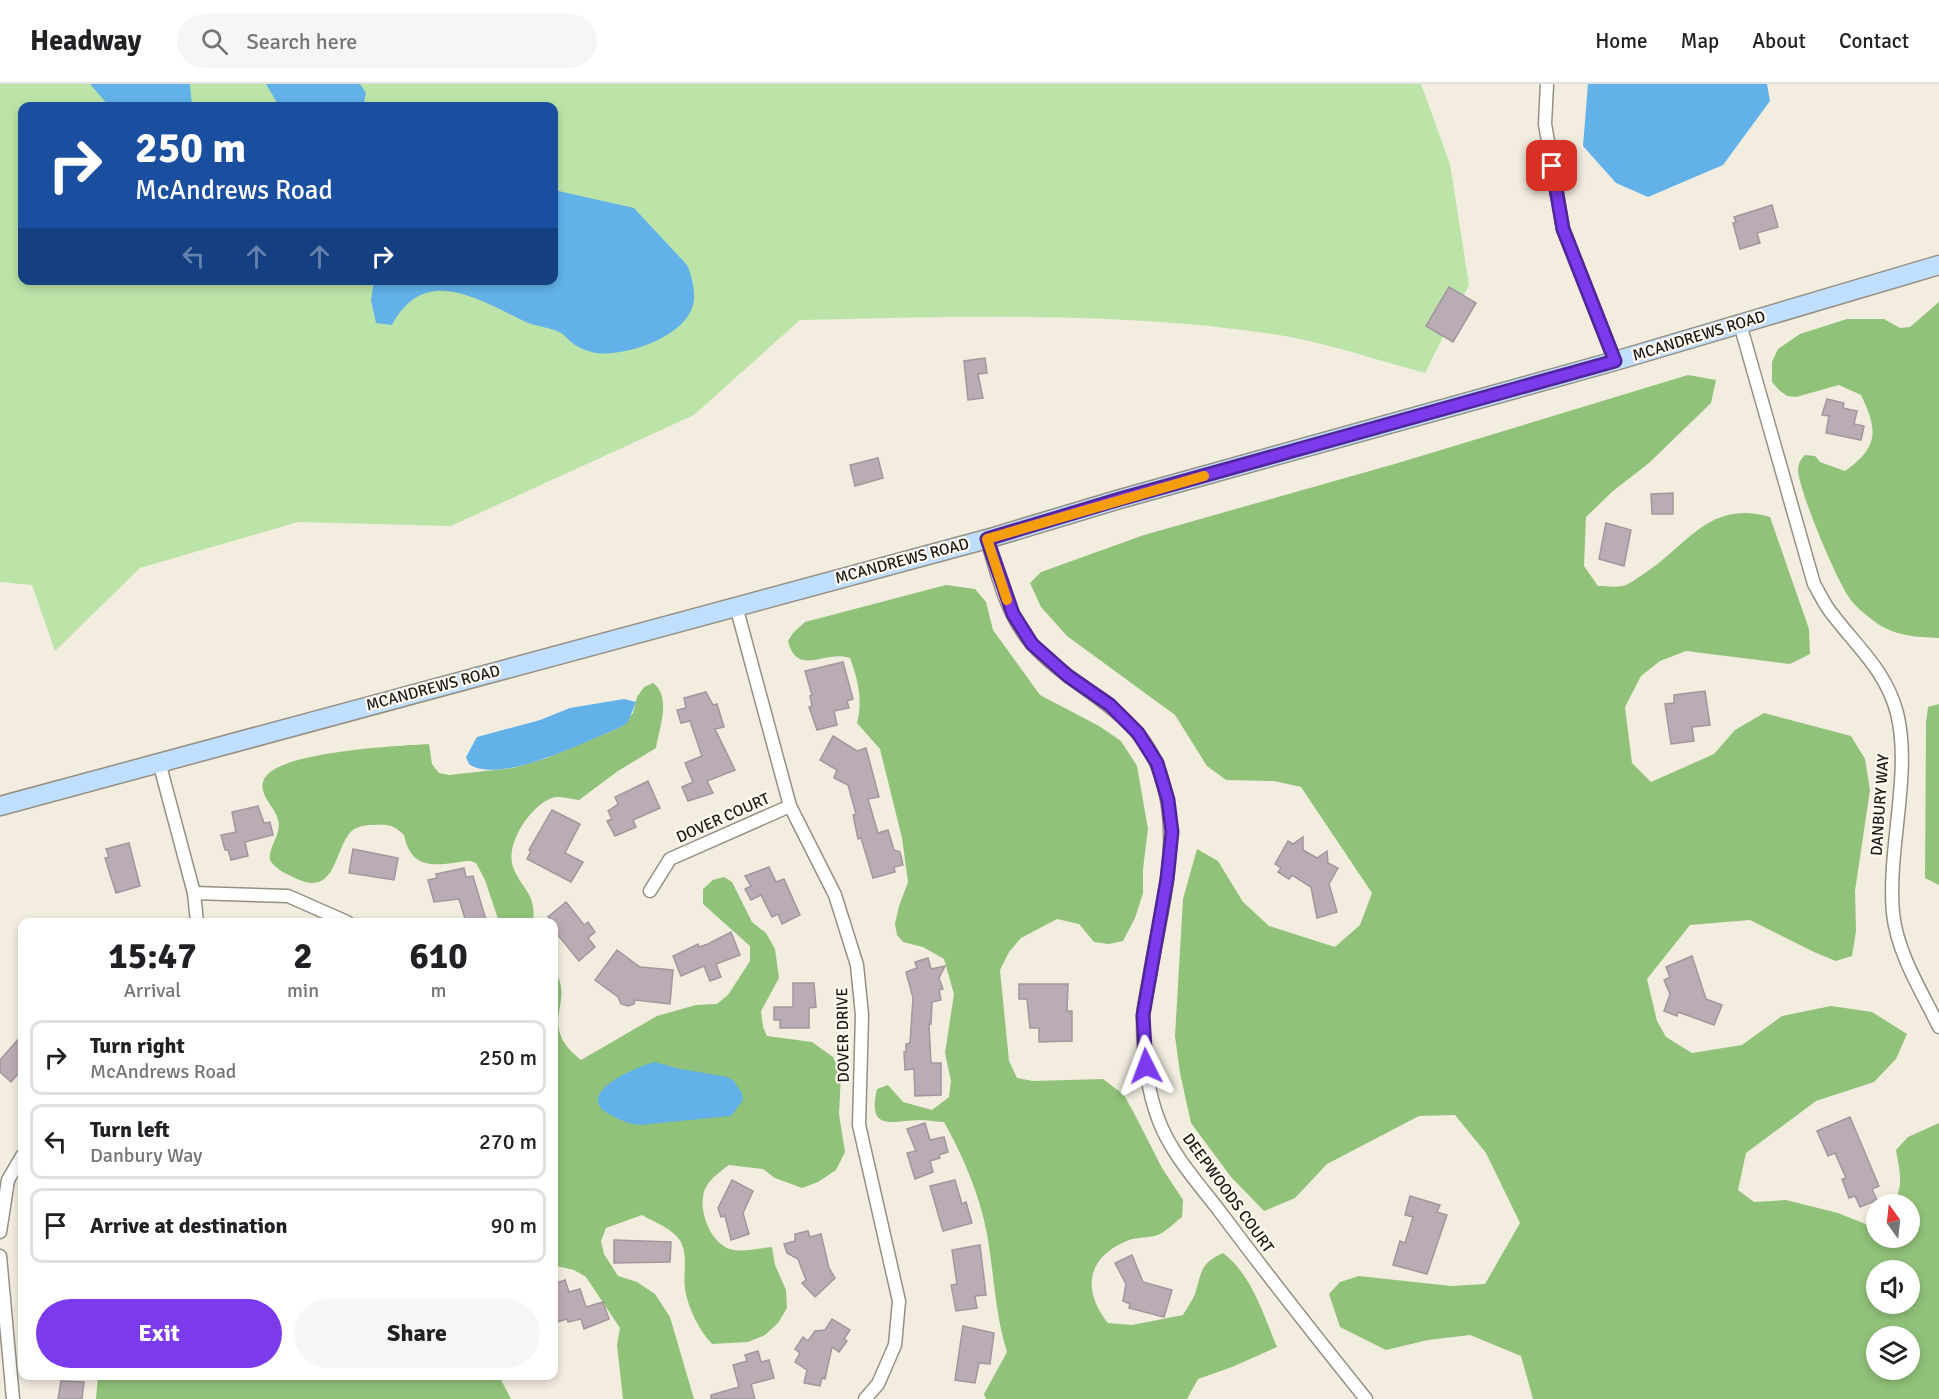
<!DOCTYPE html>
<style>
body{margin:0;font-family:Signika,sans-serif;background:#f6f6f6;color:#202124;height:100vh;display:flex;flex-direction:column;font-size:22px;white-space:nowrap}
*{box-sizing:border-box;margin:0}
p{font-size:20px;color:#757577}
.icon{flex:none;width:33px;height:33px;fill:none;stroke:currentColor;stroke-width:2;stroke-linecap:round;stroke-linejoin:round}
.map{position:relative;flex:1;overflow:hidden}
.details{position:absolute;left:18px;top:834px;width:540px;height:462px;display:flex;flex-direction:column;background:#fff;border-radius:12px;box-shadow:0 3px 9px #0003}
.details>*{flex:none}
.banner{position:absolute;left:18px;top:18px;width:540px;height:183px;border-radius:12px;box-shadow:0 3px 9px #0003;background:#1a4fa0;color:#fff;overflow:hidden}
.needle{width:39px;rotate:345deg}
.buttons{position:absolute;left:1866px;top:1110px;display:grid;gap:12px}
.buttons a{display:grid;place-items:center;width:54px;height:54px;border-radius:50%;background:#fff;box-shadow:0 3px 9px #0003;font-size:30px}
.pin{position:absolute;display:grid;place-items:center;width:51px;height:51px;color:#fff;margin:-26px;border-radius:12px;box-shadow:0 3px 9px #0006}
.me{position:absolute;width:66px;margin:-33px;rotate:357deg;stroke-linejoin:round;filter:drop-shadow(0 0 4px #0008)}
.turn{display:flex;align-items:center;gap:21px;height:126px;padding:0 18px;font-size:27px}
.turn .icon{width:78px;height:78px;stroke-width:2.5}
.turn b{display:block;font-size:42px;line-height:51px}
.lanes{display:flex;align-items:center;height:57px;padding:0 18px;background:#0003;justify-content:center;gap:30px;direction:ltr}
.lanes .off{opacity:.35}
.eta{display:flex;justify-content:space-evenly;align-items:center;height:102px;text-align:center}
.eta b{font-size:36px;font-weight:700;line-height:42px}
.primary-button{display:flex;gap:12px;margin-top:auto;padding:12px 18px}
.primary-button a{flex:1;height:69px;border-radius:36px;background:#7c3aed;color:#fff;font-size:24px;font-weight:700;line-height:69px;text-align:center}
.primary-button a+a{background:#f6f6f6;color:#202124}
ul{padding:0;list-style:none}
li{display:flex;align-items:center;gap:18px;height:75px;margin:0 12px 9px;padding:0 6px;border:3px solid #e0e0e0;border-radius:12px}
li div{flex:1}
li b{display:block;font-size:22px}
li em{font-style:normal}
header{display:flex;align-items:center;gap:36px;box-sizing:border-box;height:84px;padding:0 30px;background:#fff;border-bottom:2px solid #e0e0e0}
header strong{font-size:28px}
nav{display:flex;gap:33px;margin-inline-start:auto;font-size:21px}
.search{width:420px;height:54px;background:#f6f6f6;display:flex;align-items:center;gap:15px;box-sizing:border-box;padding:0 21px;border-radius:33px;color:#757577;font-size:22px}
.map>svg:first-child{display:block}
</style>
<header>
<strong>Headway</strong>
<div class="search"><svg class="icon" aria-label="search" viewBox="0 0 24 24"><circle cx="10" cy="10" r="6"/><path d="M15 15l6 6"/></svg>Search here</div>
<nav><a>Home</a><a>Map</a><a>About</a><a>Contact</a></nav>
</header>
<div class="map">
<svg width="1939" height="1315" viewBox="0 0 1939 1315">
<rect width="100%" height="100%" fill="#f3ede0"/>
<path fill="#bce4a9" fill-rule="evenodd" d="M0,0h1421l29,80 19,121 -44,88c-45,-12 -95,-29 -140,-37 -158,-26 -325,-19 -485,-16l-106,95 -243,111 -153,-4 -158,46 -85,83 -23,-66 -32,-3zM22,22h532v174h-532z"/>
<g fill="#91c279" fill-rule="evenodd">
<path d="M1939,218v336c-23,-1 -46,-2 -65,-17 -8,-6 -18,-14 -24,-22 -14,-20 -49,-103 -52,-128 0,-7 2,-11 7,-16l10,1 5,6 25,9c34,-24 33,-41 16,-76l-22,-10 -43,12 -9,-1 -8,-6 -7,-8v-20l6,-13 22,-15 47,-15h37l16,9 10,-1z"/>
<path d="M1688,291l28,5 -5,23 -62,60 -36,28 -27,26 -2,49 14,20c8,0 20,2 28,-1 5,-2 11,-7 16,-10 45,-28 66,-76 128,-58l39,112 1,25 -20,10 -104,-13 -26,10 -19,15 -16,31 7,56 19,19 63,-28 21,-24 29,-17 87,23 14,23 5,31 -15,101 1,40 -4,25 -16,5 -22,-9 -64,-32 -60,5 -43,54 10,42 9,16 26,16 50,-8 40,-29 49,-10 41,6 35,22 -11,25 -22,23 -58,19 -70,52 -8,37 16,12 32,-2 52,13 30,12 8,-8v21h34v-34h-20c16,-13 9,-36 6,-54l12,-13 31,-14v276h-406l-12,-43 -51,-21 -42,5 -42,10 -46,-23 -11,-33 11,-12 19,-6 92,10 34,-2 35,-61 -34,-70 -31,-38 -36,1 -92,48 -32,34 -31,13 -33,-34 -40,-54 -11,-50 -5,-37 8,-137 14,-50 21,12 25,41 26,24 66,21 25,-22 12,-32 -71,-106 -27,-6 -48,-1 -19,-14 -32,-51 -108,-79 -26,-29 -11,-24 11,-11 103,-37 254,-72zM1910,1186v34h-34v-34zM1910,1252v34h-34v-34z"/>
<path d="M946,501l29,4 11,13 7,28 47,65 59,31 22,15 16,25 11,63 -5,40v24l-8,25 -12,23 -14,3 -15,-2 -15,-18 -22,-5 -36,19 -12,14 -9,18 9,91 8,17 16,3 70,-2 21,16 10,18 28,55 21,32 -1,17c-7,5 -14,13 -22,17 -8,4 -19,3 -28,5 -44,15 -52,49 -24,84l24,2 51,-10c4,-7 9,-14 12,-21 7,-23 5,-30 28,-41 29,22 40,61 54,94l-45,20 -34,12 -11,20h-201l-2,-5 23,-42c-12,-38 -13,-79 -20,-118 -7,-38 -24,-78 -43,-112 -8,0 -16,-2 -24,-2 -29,1 -53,12 -43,-31l11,-4 15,17 29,8 17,-13 2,-16 -6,-28 9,-59 -10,-35 -21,-12 -20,-5 -6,-7 -2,-11 4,-18 9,-24 -6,-44 -22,-89 -23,-26c6,-23 1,-43 -7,-65 -24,-9 -53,20 -62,-17l5,-8 12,-11z"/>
<path d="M653,599c19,14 6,45 3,65l-38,23 -39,29c-8,-1 -20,-5 -27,-2 -22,8 -47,46 -39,69 9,23 24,27 20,55h-34l-14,-42 -9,-17c-9,-4 -14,-1 -23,0 -28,4 -43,0 -49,-28 -10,-10 -16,-11 -30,-10 -9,0 -19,1 -25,9 -15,19 -14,62 -52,45 -10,-5 -21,-9 -27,-19 -2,-14 12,-25 8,-40 -2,-12 -19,-24 -15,-38 7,-31 137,-36 166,-38l3,20 7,9 10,2 64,-7 34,-10 74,-31 12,-14 4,-16 7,-10z"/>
<polygon points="1939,620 1939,801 1925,794 1926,639 1928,623"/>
<path d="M724,793l8,5 20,40 14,11 9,16 4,29 -18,33 2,16 4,9 45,6 21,15 8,17 -2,40 6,38 -9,18 -18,12 -16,6 -27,-10 -12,-9 -34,-4c-11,8 -25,18 -26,32 -3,19 10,50 31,53 11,2 26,-2 38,-3l3,18 11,25 1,18 -9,15 -13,12 -17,7 -36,2c-13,-14 -24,-36 -27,-55 -2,-16 3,-32 -4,-47 -7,-13 -27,-20 -39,-27l-36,13 -5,13 3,13 14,22 19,6 18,12 15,23 24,82h-71l-6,-54 3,-17 -34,-51 -12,-7 -18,-4 -2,2v-298c23,32 -19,54 27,90l76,-44 39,-11 21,-1 11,-9 22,-34v-15l-47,-42v-15l10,-9z"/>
<polygon points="98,1292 499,1292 511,1315 96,1315"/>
</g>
<g fill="#62b2e9">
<polygon points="90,0 190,0 192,22 109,22"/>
<polygon points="266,0 360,0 366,9 363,22 279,22"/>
<polygon points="1588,0 1767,0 1770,17 1723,81 1648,113 1616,99 1583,62"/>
<path d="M554,106l80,18 53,57c5,10 9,29 6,40 -8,32 -68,52 -97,48 -9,-2 -18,-5 -25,-11 -4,-3 -6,-7 -10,-9 -10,-6 -24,-6 -35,-11 -47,-22 -101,-59 -134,3l-16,-2 -5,-23 3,-19 180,-1z"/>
<path d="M624,615l12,3 -8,20 -7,5c-33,13 -121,59 -152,37l-3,-7 11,-20 63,-17 30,-12z"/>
<path d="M655,978l21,6 51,9 6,3 9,13 1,7 -12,16 -91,9c-11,-1 -18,-4 -27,-9 -44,-20 21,-49 42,-54z"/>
</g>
<g fill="#baacb4" stroke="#a3969d" stroke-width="1.5">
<polygon points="1772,121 1778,143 1757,149 1760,159 1740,165 1733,139 1736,138 1734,133"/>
<polygon points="1449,203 1476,219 1453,258 1426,242"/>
<polygon points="985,274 987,289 978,290 983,314 968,316 964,277"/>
<polygon points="1827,315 1844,319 1843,324 1857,327 1854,340 1864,342 1861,356 1826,349 1829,332 1822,331"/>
<polygon points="878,374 883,394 855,402 850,381"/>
<polygon points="1673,409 1673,430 1652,430 1651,410"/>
<polygon points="1606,439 1631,446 1624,482 1599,475"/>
<polygon points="843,578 853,615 847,617 849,624 834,627 837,641 817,646 809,623 812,622 810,612 812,611 805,587"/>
<polygon points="1705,607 1710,641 1692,643 1694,657 1671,660 1665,620 1674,619 1674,611"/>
<polygon points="706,608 713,621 717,620 724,643 715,645 735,686 707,697 713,709 688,717 682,703 693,698 685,679 702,672 690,637 681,639 677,626 686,624 684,614"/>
<polygon points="833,652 857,667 866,664 879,713 868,715 878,749 888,746 894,766 900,768 903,781 894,783 895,788 873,794 861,754 858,755 853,731 856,730 848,701 834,694 837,686 820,676"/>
<polygon points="648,697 660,724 633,736 636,743 615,752 607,737 612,735 608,727 618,720 615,713"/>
<polygon points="258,722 264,739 270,738 273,751 245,758 248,772 231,776 228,766 225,766 221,751 236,748 232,728"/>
<polygon points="552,726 580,740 565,769 583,778 571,798 527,775 531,767 529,766"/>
<polygon points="1303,753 1303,766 1317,774 1327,767 1328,779 1338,784 1329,800 1337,828 1317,834 1311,803 1292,791 1289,795 1278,788 1281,784 1275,780 1288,757 1293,760"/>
<polygon points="129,759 140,802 116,809 105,774 109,773 106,765"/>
<polygon points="353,765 398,774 394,796 349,789"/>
<polygon points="769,783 776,798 784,795 800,831 782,840 778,830 772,833 761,811 751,816 745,805 751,802 745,792"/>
<polygon points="464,784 466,793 473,792 486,836 466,838 459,815 434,818 428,796 437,794 436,790"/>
<polygon points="566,818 584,841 588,838 595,848 588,854 595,863 579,877 554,846 556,844 548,833"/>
<polygon points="731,848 740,871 716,880 721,893 710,897 704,882 681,892 673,872 698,860 699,863 708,860"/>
<polygon points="617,866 640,883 673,886 670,920 635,916 634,920 628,922 621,920 618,913 595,896"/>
<polygon points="1692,872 1706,915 1722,921 1714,941 1678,928 1677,932 1664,927 1670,910 1664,896 1670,893 1666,883"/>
<polygon points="928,874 931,885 945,882 939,894 943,905 939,906 941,916 932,918 931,940 929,940 931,979 941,979 941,1011 915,1012 914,985 905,986 904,968 906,968 906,960 910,959 913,914 906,888 917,884 915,878"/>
<polygon points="793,899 814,899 816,923 809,924 809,944 780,944 780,936 774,936 774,923 793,923"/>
<polygon points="1019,900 1068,900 1067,927 1072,927 1072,957 1039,958 1039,944 1030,944 1027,915 1019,915"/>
<polygon points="22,951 22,985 11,998 0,988 0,976"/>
<polygon points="1850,1033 1879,1102 1872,1105 1877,1116 1860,1123 1855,1112 1849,1114 1842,1095 1846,1094 1835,1069 1828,1072 1817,1047"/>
<polygon points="925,1039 930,1056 944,1053 948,1068 939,1071 940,1074 930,1077 933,1088 915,1095 907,1069 916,1067 907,1045"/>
<polygon points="732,1096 753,1107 743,1129 749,1150 731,1156 725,1132 721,1133 718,1124"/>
<polygon points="955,1096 962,1120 966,1118 972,1139 943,1147 930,1102"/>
<polygon points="1410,1112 1440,1121 1437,1128 1447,1131 1427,1190 1393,1181 1400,1157 1405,1159 1413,1133 1405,1131"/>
<polygon points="808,1147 810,1153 821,1150 829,1184 835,1194 815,1213 802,1199 806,1196 798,1175 787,1169 784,1160 795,1157 795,1150"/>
<polygon points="614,1156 671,1158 670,1178 614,1179"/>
<polygon points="980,1161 986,1211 975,1212 977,1224 956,1227 951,1201 957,1200 952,1166"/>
<polygon points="1132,1171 1143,1198 1172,1206 1164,1233 1129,1224 1130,1220 1123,1217 1126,1200 1115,1179"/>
<polygon points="565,1196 569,1208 580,1205 586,1223 603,1218 609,1235 584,1245 581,1235 568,1238 567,1235 554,1239 554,1200"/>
<polygon points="832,1235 850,1246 844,1255 847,1257 839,1268 832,1263 825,1295 822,1294 820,1302 804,1299 807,1286 795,1278 800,1269 795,1265 803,1253 808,1257 815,1247 825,1246"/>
<polygon points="963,1242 994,1249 990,1280 979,1279 975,1299 955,1296"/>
<polygon points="758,1267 761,1278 769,1276 774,1294 751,1300 755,1315 711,1315 711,1311 739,1303 733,1281 747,1277 745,1271"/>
<polygon points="61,1297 84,1298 82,1315 58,1315"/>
</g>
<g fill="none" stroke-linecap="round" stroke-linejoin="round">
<g stroke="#969084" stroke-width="15">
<g id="street">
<polyline points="1547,0 1545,40 1563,145 1615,277"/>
<path d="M1740,240l74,260c6,10 11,22 19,31 25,33 53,56 64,98 15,60 -10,137 -4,200 4,40 29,79 46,114"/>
<path d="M987,455c10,35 20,77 45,105 39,44 102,64 125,121 27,66 6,136 -6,203 -2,16 -7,33 -8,50 0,35 3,70 16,103 13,34 40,63 62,92 47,63 96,125 145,186"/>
<polyline points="736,522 790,722 835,811 857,881 862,931 859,1041 899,1217 895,1261 878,1300 865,1315"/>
<polyline points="159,678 194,809 197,838"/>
<polyline points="650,807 670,775 790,722"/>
<polyline points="194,809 288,812 347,838"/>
<polyline points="0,1148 8,1096 22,1072"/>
<polyline points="0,1172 13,1315"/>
</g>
</g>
<g stroke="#969084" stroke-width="21">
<polyline id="secondary" points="0,722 987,455 1120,415 1615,277 1939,181"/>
</g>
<use href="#street" stroke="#fff" stroke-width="12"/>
<use href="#secondary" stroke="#c0defd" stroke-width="18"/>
</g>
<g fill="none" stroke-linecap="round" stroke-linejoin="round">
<g stroke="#51269a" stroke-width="15">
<polyline id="route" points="1146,982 1143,931 1167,795 1172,748 1168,716 1157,679 1138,649 1110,621 1068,592 1032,560 1013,530 987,455 1120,415 1615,277 1563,145 1552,82"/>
</g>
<use href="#route" stroke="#7c3aed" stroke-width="10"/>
<polyline stroke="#f59e0b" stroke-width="10" points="1007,516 987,455 1204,392"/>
</g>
<g text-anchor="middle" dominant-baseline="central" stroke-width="4.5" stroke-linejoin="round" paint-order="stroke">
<g font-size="16" fill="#1c1915" stroke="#fefaf2">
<text transform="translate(1699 252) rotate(-17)">MCANDREWS ROAD</text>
<text transform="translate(902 477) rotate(-15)">MCANDREWS ROAD</text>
<text transform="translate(433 604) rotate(-15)">MCANDREWS ROAD</text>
<text transform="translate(1880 721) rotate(-86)">DANBURY WAY</text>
<text transform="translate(723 734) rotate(-24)">DOVER COURT</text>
<text transform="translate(843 951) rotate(-91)">DOVER DRIVE</text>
<text transform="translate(1228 1109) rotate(54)">DEEPWOODS COURT</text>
</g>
</g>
</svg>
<div class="buttons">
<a><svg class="needle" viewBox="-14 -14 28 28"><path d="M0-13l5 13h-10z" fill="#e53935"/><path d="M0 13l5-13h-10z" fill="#757577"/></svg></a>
<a><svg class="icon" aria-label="sound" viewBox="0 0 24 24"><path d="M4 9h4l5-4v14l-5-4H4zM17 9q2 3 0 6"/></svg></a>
<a><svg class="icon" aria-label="layers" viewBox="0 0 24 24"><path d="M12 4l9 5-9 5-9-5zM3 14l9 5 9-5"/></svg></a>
</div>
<div class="pin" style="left:1552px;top:82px;background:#d93025"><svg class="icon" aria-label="arrive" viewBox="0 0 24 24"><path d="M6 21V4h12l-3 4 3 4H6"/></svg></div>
<svg class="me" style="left:1146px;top:982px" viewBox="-20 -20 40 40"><path d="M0-17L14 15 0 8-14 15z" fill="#7c3aed" stroke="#fff" stroke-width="4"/></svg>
<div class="banner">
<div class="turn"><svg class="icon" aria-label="right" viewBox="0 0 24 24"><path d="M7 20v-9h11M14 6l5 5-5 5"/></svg><div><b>250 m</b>McAndrews Road</div></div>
<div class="lanes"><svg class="icon off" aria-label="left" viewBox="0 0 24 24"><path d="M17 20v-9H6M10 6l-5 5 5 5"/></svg><svg class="icon off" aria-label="ahead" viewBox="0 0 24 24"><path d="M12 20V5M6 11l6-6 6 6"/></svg><svg class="icon off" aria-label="ahead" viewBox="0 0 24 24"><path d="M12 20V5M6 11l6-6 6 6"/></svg><svg class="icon" aria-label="right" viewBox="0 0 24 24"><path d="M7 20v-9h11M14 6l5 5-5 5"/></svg></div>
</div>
<section class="details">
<div class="eta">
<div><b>15:47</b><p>Arrival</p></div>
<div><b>2</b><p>min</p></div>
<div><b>610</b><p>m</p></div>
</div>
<ul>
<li><svg class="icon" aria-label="right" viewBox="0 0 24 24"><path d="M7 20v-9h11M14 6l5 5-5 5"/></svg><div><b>Turn right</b><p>McAndrews Road</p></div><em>250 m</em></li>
<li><svg class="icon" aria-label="left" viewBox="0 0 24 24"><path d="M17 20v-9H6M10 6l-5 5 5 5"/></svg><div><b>Turn left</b><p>Danbury Way</p></div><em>270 m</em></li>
<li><svg class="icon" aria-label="arrive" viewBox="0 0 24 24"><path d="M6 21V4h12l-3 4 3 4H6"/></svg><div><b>Arrive at destination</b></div><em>90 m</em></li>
</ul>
<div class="primary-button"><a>Exit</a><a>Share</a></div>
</section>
</div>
